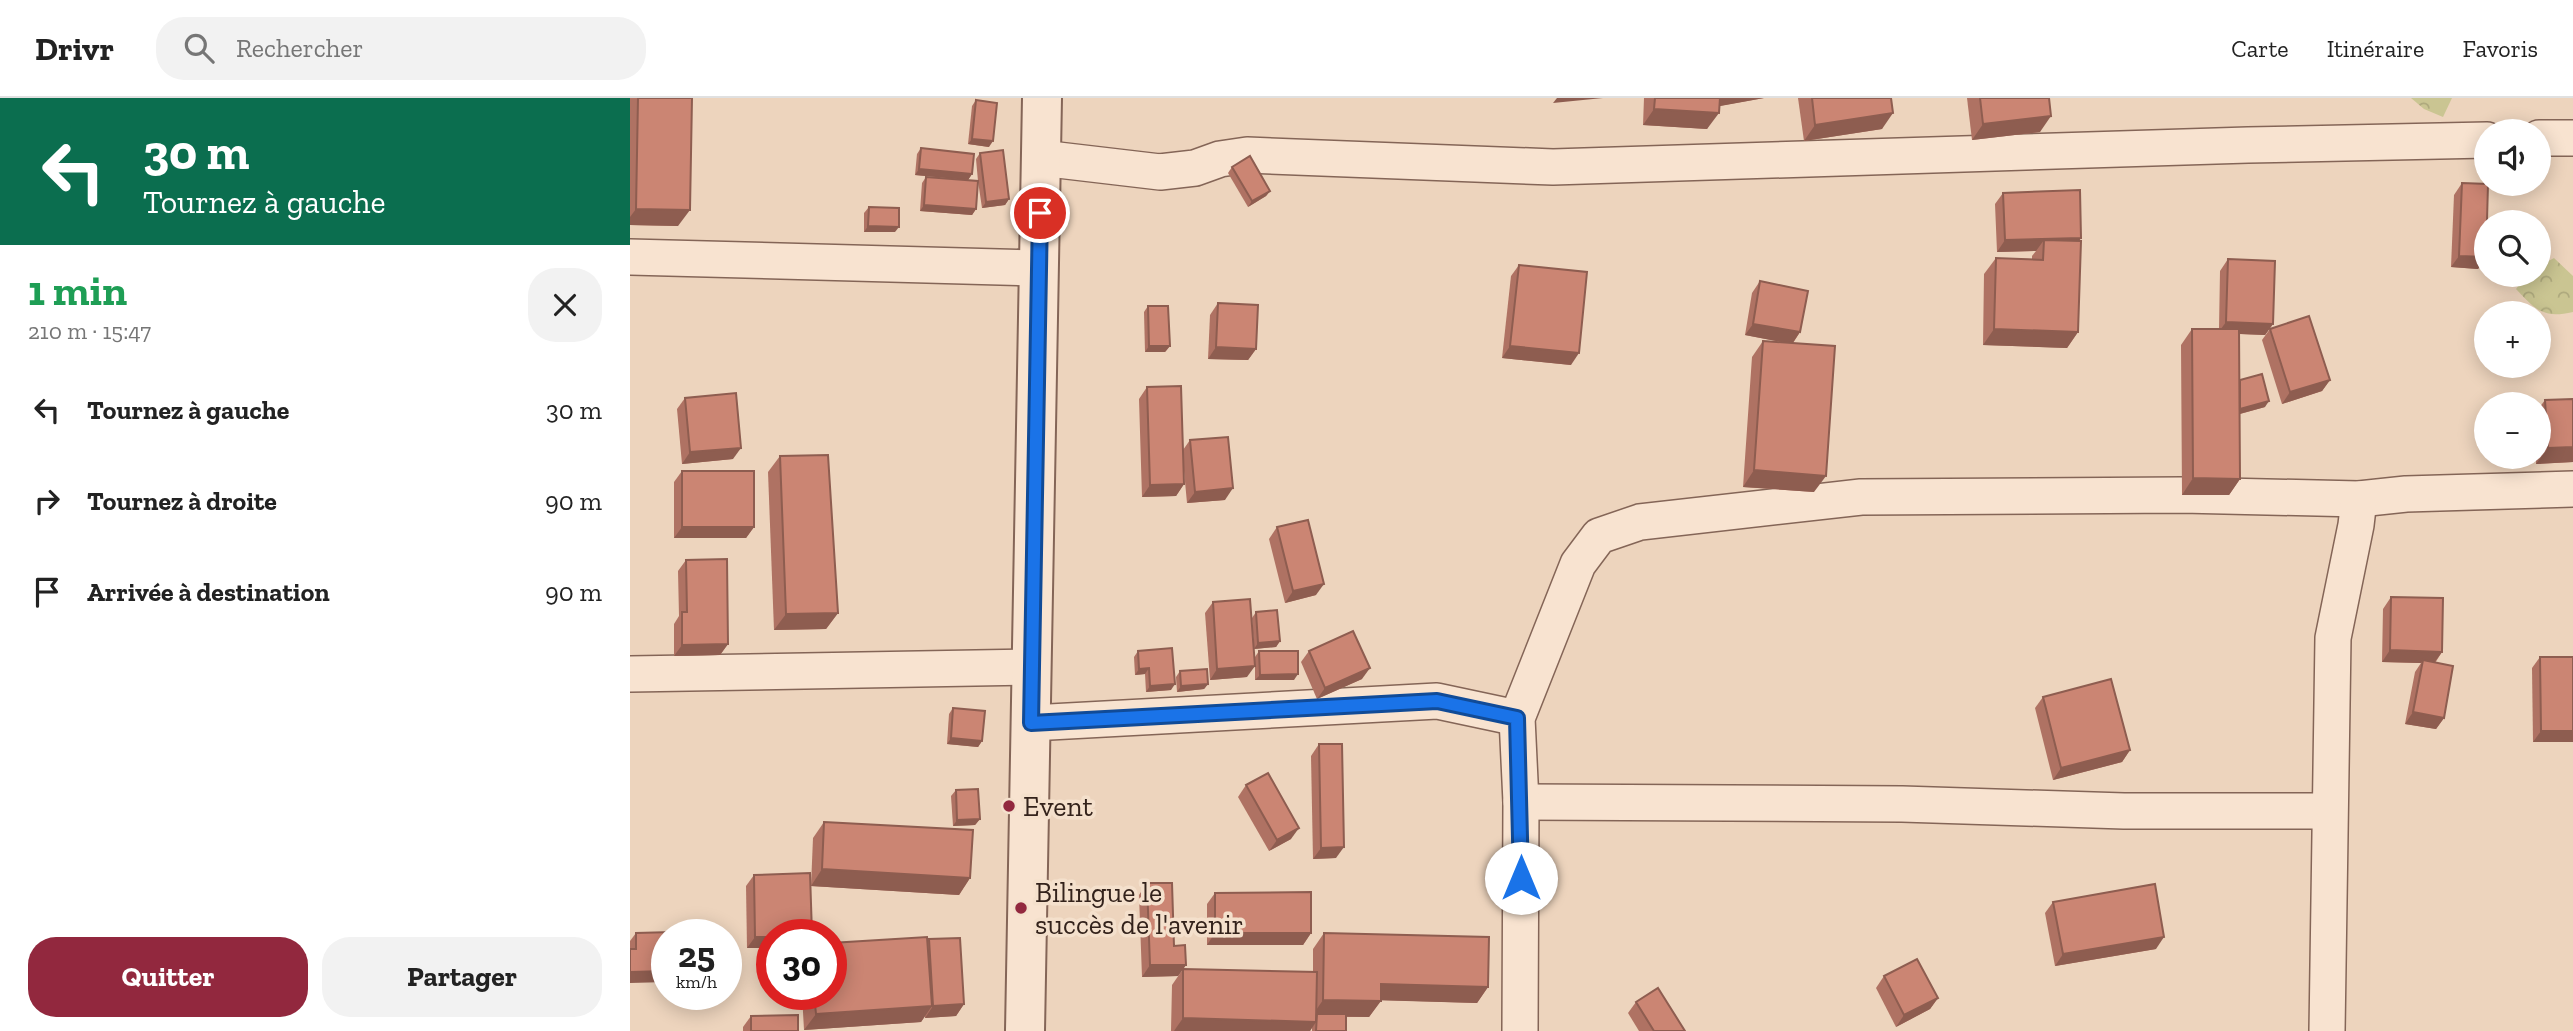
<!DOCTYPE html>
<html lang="fr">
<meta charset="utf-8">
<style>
body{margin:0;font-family:"Zilla Slab",serif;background:#f2f2f2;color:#222;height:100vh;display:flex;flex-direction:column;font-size:26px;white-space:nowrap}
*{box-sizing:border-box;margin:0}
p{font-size:23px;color:#767676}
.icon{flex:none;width:38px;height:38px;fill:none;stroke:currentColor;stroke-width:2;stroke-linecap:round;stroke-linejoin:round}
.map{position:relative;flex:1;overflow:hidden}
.details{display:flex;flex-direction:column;background:#fff;width:630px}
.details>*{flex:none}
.hud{background:#0b6e4f;color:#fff;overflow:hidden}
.buttons{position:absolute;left:1844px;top:21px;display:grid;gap:14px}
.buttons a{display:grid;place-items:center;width:77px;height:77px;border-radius:50%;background:#fff;box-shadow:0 4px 18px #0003;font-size:35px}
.speed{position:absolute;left:21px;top:821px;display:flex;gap:14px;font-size:35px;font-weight:700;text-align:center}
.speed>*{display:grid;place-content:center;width:91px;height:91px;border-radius:50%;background:#fff;box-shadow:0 4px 18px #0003;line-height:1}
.speed small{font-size:18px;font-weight:400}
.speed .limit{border:10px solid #d22;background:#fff;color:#111}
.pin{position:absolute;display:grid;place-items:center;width:60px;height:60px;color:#fff;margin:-30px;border:4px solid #fff;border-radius:50%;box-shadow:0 2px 7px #0007}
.me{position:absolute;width:77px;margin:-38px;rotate:0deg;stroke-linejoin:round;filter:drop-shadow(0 0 5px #0008)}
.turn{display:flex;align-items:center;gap:24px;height:147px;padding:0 28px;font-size:32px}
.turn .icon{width:91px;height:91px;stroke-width:2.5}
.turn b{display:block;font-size:49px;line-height:60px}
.round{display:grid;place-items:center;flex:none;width:74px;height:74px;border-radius:28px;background:#f2f2f2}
.head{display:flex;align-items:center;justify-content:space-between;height:119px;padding:0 28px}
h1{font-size:42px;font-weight:800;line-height:52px;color:#1e9e55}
.primary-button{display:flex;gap:14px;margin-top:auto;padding:14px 28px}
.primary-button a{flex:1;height:80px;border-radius:28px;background:#92283e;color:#fff;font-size:28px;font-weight:800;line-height:80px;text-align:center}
.primary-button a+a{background:#f2f2f2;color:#222}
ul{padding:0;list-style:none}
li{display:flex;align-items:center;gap:21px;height:91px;padding:0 28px}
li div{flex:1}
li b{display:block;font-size:26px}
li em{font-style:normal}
header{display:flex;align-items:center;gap:42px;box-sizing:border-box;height:98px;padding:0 35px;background:#fff;border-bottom:2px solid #e0e0e0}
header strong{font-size:33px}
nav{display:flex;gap:38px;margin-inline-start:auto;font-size:24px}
.search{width:490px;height:63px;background:#f2f2f2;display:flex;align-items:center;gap:18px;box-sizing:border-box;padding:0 24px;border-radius:28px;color:#767676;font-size:26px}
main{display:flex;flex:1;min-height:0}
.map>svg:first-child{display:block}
</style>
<header>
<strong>Drivr</strong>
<div class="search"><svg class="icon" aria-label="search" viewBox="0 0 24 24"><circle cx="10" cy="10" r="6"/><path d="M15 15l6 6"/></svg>Rechercher</div>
<nav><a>Carte</a><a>Itinéraire</a><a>Favoris</a></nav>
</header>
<main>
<section class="details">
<div class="hud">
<div class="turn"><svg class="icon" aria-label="left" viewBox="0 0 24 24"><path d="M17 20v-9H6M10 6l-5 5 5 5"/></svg><div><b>30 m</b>Tournez à gauche</div></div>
</div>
<div class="head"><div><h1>1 min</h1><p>210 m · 15:47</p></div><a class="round"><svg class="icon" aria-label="close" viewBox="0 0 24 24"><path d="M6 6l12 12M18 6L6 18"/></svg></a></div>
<ul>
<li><svg class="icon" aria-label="left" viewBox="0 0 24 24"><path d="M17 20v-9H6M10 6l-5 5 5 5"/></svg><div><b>Tournez à gauche</b></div><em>30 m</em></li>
<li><svg class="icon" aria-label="right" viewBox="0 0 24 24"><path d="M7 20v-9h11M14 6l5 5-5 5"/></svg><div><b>Tournez à droite</b></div><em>90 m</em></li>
<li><svg class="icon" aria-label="arrive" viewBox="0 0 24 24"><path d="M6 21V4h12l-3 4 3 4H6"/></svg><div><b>Arrivée à destination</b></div><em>90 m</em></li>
</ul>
<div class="primary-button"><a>Quitter</a><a>Partager</a></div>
</section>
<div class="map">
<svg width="1943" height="933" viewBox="0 0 1943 933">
<defs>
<pattern id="forest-crowns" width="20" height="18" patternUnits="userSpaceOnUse" patternTransform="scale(1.75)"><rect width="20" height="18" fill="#cac592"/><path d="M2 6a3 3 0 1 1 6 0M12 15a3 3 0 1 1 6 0" fill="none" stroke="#aea97d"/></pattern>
</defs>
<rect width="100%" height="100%" fill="#edd4bd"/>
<g fill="url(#forest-crowns)">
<polygon points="1781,0 1822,0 1813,19 1794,11"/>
<path d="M1924,160l19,18v36c-30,7 -37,-2 -57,-23l11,-14h12v-9z"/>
</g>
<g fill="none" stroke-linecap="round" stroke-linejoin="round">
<g stroke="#846557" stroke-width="38">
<g id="minor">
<polyline points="1909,40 1943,40"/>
<polyline points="411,60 530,74 565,70 590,61 617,57 923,69 1618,47 1857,42"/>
<polyline points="0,159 409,170"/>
<polyline points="0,576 402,569"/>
<polyline points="401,625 807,603 887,620"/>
<polyline points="891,704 1272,706 1494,713 1699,713"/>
<polyline points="890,933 891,704 887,620 948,466 969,438 1010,424 1231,399 1552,397 1729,401 1776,396 1943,391"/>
<polyline points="1697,933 1703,540 1726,427 1729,401"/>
</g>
</g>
<g stroke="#846557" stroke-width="42">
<polyline id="tertiary" points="395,933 412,0"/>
</g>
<use href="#minor" stroke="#f8e3d0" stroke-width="35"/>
<use href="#tertiary" stroke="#f8e3d0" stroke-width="38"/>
</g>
<g fill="#af7263">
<polygon points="0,0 62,0 48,128 0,127"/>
<polygon points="1014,0 1134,0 1089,8 1077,31 1013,27"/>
<polygon points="1168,0 1261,0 1252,31 1174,43"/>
<polygon points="1337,0 1419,0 1410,34 1342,42"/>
<polygon points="346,2 359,49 338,46 342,8"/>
<polygon points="291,50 342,76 338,82 285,77 287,56"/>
<polygon points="350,55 379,101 375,107 352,110 348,83 346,111 342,117 290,113 292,85 296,79 348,83 346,61"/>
<polygon points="602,69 640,93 636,98 618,109 598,75"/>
<polygon points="1832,85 1856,159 1848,171 1821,169 1824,97"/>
<polygon points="1373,95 1451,140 1449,143 1448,234 1437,250 1353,247 1354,176 1366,160 1402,161 1402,158 1406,153 1367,154 1365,106"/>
<polygon points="239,109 265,134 234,134 234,115"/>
<polygon points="1598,161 1643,226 1635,237 1609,236 1610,282 1635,309 1610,316 1610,381 1599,397 1552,397 1551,247 1562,231 1589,231 1590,173"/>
<polygon points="889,167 941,267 872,260 881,178"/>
<polygon points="1130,183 1170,234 1163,245 1184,394 1113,389 1122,259 1133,243 1156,245 1115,237 1122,195"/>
<polygon points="588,205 626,251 618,262 578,261 580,217"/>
<polygon points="518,208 540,248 535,254 515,254 514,214"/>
<polygon points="1640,231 1700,282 1692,293 1652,306 1632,242"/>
<polygon points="517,289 553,352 560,342 595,402 557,405 554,373 554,386 546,398 512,399 509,301"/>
<polygon points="55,300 103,361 52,366 47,311"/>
<polygon points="1943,301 1943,364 1906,366 1906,359 1909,359 1909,310 1915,302"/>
<polygon points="150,358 208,515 196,531 144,532 138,374"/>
<polygon points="52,373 124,429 116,440 44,440 44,384"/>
<polygon points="647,429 686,497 655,505 639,441"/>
<polygon points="56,462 98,546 90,557 44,558 44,526 49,518 48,473"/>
<polygon points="1761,499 1812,554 1805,565 1814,620 1806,631 1775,626 1785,574 1791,565 1752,564 1753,511"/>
<polygon points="583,504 617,579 580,582 575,515"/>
<polygon points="626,514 650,543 646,549 624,551 622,520"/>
<polygon points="508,553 541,592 516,594 515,576 505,577 504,559"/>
<polygon points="629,553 664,582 625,582 625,559"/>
<polygon points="679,553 732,581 687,601 671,564"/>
<polygon points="1910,559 1943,644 1903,644 1902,570"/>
<polygon points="550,573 578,586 574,591 547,594 546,579"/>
<polygon points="1413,599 1500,652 1492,664 1423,682 1405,610"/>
<polygon points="323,610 352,643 348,649 317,646 319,616"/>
<polygon points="689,646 706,760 683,761 681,658"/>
<polygon points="616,687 661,741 639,753 608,699"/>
<polygon points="326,692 350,721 345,727 323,728 321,698"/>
<polygon points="194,724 340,780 329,797 181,788 183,740"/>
<polygon points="124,777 142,836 142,850 117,850 116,788"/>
<polygon points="517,785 544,848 556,867 548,878 512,879 509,797"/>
<polygon points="585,795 681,835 673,847 577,847 577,806"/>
<polygon points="1423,804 1526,851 1425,868 1415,815"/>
<polygon points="6,835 43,836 0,885 0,843"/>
<polygon points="694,835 858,889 847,905 751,902 739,919 716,919 716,933 682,933 682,929 680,933 541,933 542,887 553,871 683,874 683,851"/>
<polygon points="299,841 334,906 326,918 295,920 295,918 291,924 174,932 172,896 201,896 297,843"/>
<polygon points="1254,878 1308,900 1300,911 1266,929 1246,890"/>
<polygon points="1006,904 1055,933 1009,933 998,915"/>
<polygon points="121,918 168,933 113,933 113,929"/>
</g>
<g fill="#8e5d50">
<polygon points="927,0 973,0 923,5"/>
<polygon points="1091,0 1134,0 1085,9"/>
<polygon points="1024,11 1089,15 1077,31 1013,27"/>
<polygon points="1263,15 1252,31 1174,43 1185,27"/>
<polygon points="1421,18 1410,34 1342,42 1353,26"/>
<polygon points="342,41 363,43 359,49 338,46"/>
<polygon points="289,71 342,76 338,82 285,77"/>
<polygon points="640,93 636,98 618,109 622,103"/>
<polygon points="379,101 375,107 352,110 356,104"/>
<polygon points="294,107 346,111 342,117 290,113"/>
<polygon points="6,111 60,112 48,128 0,127 0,119"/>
<polygon points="238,128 269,129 265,134 234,134"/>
<polygon points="1451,140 1443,151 1414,142 1406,153 1367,154 1375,142"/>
<polygon points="1829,158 1856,159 1848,171 1821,169"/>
<polygon points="1596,224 1643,226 1635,237 1588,235"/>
<polygon points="1123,226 1170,234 1162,246 1115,237"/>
<polygon points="1364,231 1448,234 1437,250 1353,247"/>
<polygon points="519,248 540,248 535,254 515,254"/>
<polygon points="880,248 949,255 941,267 872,260"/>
<polygon points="586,249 626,251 618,262 578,261"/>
<polygon points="1700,282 1692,293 1652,306 1660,294"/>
<polygon points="1639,303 1635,309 1602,318 1606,312"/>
<polygon points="1943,349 1943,364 1906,366 1918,350"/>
<polygon points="111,350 103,361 52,366 60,354"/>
<polygon points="1124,372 1196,378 1184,394 1113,389"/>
<polygon points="1563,380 1610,381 1599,397 1552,397"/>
<polygon points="554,386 546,398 512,399 520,387"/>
<polygon points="603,390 595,402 557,405 565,394"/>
<polygon points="52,429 124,429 116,440 44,440"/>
<polygon points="694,486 686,497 655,505 663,493"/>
<polygon points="208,515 196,531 144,532 156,516"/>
<polygon points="650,543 646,549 624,551 628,545"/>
<polygon points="98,546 90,557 44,558 52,547"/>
<polygon points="1760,552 1812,554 1804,565 1793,562 1791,565 1752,564"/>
<polygon points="625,568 617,579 580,582 587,571"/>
<polygon points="519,570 515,576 505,577 509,571"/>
<polygon points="740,570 732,581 687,601 695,590"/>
<polygon points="668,576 664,582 625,582 630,577"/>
<polygon points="545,586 541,592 516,594 520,588"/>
<polygon points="578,586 574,591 547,594 551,588"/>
<polygon points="1783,614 1814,620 1806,631 1775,626"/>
<polygon points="1911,633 1943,633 1943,644 1903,644"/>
<polygon points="321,640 352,643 348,649 317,646"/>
<polygon points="1500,652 1492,664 1423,682 1431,670"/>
<polygon points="350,721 345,727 323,728 327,722"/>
<polygon points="669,730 661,741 639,753 647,742"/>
<polygon points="714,749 706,760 683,761 691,750"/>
<polygon points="192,771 340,780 329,797 181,788"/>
<polygon points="585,835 681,835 673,847 577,847"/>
<polygon points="125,839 142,839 142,850 117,850"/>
<polygon points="1534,839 1526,851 1425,868 1433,856"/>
<polygon points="520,867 556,867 548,878 512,879"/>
<polygon points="37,873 37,884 0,885 0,874"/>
<polygon points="751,886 858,889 847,905 740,902"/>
<polygon points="1308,900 1300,911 1266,929 1274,917"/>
<polygon points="693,902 751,903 739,919 682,918"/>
<polygon points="334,906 326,918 295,920 303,908"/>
<polygon points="302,908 291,924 174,932 186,916"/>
<polygon points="553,920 686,924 680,933 544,933"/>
</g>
<g fill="#cb8573" stroke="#8e5d50" stroke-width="2">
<polygon points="8,0 62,0 60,112 6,111"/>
<polygon points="1025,0 1090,0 1089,15 1024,11"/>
<polygon points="1182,0 1261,0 1263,15 1185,27"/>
<polygon points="1350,0 1419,0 1421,18 1353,26"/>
<polygon points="346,2 367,5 363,43 342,41"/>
<polygon points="291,50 344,56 342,76 289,71"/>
<polygon points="373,52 379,101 356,104 350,55"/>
<polygon points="620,58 640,93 622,103 602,69"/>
<polygon points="296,79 348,83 346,111 294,107"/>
<polygon points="1832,85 1858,86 1856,159 1829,158"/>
<polygon points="1450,92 1451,140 1375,142 1373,95"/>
<polygon points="239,109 269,110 269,129 238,128"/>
<polygon points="1414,142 1451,143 1448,234 1364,231 1366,160 1413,162"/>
<polygon points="1598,161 1645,163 1643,226 1596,224"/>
<polygon points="889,167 957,174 949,255 880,248"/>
<polygon points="1130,183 1178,193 1170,234 1123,226"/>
<polygon points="588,205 628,207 626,251 586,249"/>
<polygon points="518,208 538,208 540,248 519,248"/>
<polygon points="1679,218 1700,282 1660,294 1640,231"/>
<polygon points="1562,231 1609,231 1610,381 1563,380"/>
<polygon points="1133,243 1205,248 1196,378 1124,372"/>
<polygon points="1632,276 1639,303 1610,311 1610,282"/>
<polygon points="551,288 554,386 520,387 517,289"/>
<polygon points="106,295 111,350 60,354 55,300"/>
<polygon points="1943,301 1943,349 1918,350 1915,302"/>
<polygon points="598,339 603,390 565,394 560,342"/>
<polygon points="198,357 208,515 156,516 150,358"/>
<rect x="52" y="373" width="72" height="56"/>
<polygon points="678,422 694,486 663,493 647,429"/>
<polygon points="97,461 98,546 52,547 52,514 57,514 56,462"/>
<polygon points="1761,499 1813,500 1812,554 1760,552"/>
<polygon points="620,501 625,568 587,571 583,504"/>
<polygon points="647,512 650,543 628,545 626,514"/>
<polygon points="723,533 740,570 695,590 679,553"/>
<polygon points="542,550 545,586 520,588 519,570 509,571 508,553"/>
<polygon points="629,553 668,553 668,576 630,577"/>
<polygon points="1910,559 1943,559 1943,633 1911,633"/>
<polygon points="1793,562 1823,568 1814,620 1783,614"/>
<polygon points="577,571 578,586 551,588 550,573"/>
<polygon points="1481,581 1500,652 1431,670 1413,599"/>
<polygon points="323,610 355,613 352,643 321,640"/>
<polygon points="689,646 712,646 714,749 691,750"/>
<polygon points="638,675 669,730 647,742 616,687"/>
<polygon points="348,691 350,721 327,722 326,692"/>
<polygon points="194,724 343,732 340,780 192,771"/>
<polygon points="180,775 182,836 142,836 142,839 125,839 124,777"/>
<polygon points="517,785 542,785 544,848 555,847 556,867 520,867"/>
<polygon points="1525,786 1534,839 1433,856 1423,804"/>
<polygon points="681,794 681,835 585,835 585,795"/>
<polygon points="43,834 43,836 37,836 37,873 0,874 0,851 6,851 6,835"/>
<polygon points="694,835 859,839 858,889 751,886 751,903 693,902"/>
<polygon points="297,839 302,908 186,916 184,896 201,896 201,845"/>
<polygon points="330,840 334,906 303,908 299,841"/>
<polygon points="1287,861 1308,900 1274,917 1254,878"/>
<polygon points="553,871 687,874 686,924 553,920"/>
<polygon points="1028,890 1055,933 1024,933 1006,904"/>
<polygon points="687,916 716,916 716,933 686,933"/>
<polygon points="168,917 168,933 121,933 121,918"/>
</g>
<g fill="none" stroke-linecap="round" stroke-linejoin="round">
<g stroke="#114b97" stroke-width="18">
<polyline id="route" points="410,115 401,625 807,603 887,620 891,780"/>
</g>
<use href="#route" stroke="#1a73e8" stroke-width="12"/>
</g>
<g fill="#92283e" stroke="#f4e0cc" stroke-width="2.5">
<circle cx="379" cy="708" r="7"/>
<circle cx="391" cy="810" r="7"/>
</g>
<g text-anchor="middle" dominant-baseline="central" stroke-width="7" stroke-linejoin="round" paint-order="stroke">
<g font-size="28" fill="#33221b" stroke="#f4e0cc" text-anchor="start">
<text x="393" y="708">Event</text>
<text x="405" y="794">Bilingue le<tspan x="405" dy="32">succès de l'avenir</tspan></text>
</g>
</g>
</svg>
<div class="buttons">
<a><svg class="icon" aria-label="sound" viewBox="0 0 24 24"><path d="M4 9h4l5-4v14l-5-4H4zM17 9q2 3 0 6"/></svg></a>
<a><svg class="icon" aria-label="search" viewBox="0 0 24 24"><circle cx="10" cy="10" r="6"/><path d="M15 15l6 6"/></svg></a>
<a>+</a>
<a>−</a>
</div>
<div class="speed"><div>25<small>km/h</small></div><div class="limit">30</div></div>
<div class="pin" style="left:410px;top:115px;background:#d93025"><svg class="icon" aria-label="arrive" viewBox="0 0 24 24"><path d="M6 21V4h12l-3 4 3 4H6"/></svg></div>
<svg class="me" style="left:891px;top:780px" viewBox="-20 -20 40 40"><circle r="19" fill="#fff"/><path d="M0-13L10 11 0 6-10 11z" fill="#1a73e8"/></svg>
</div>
</main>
